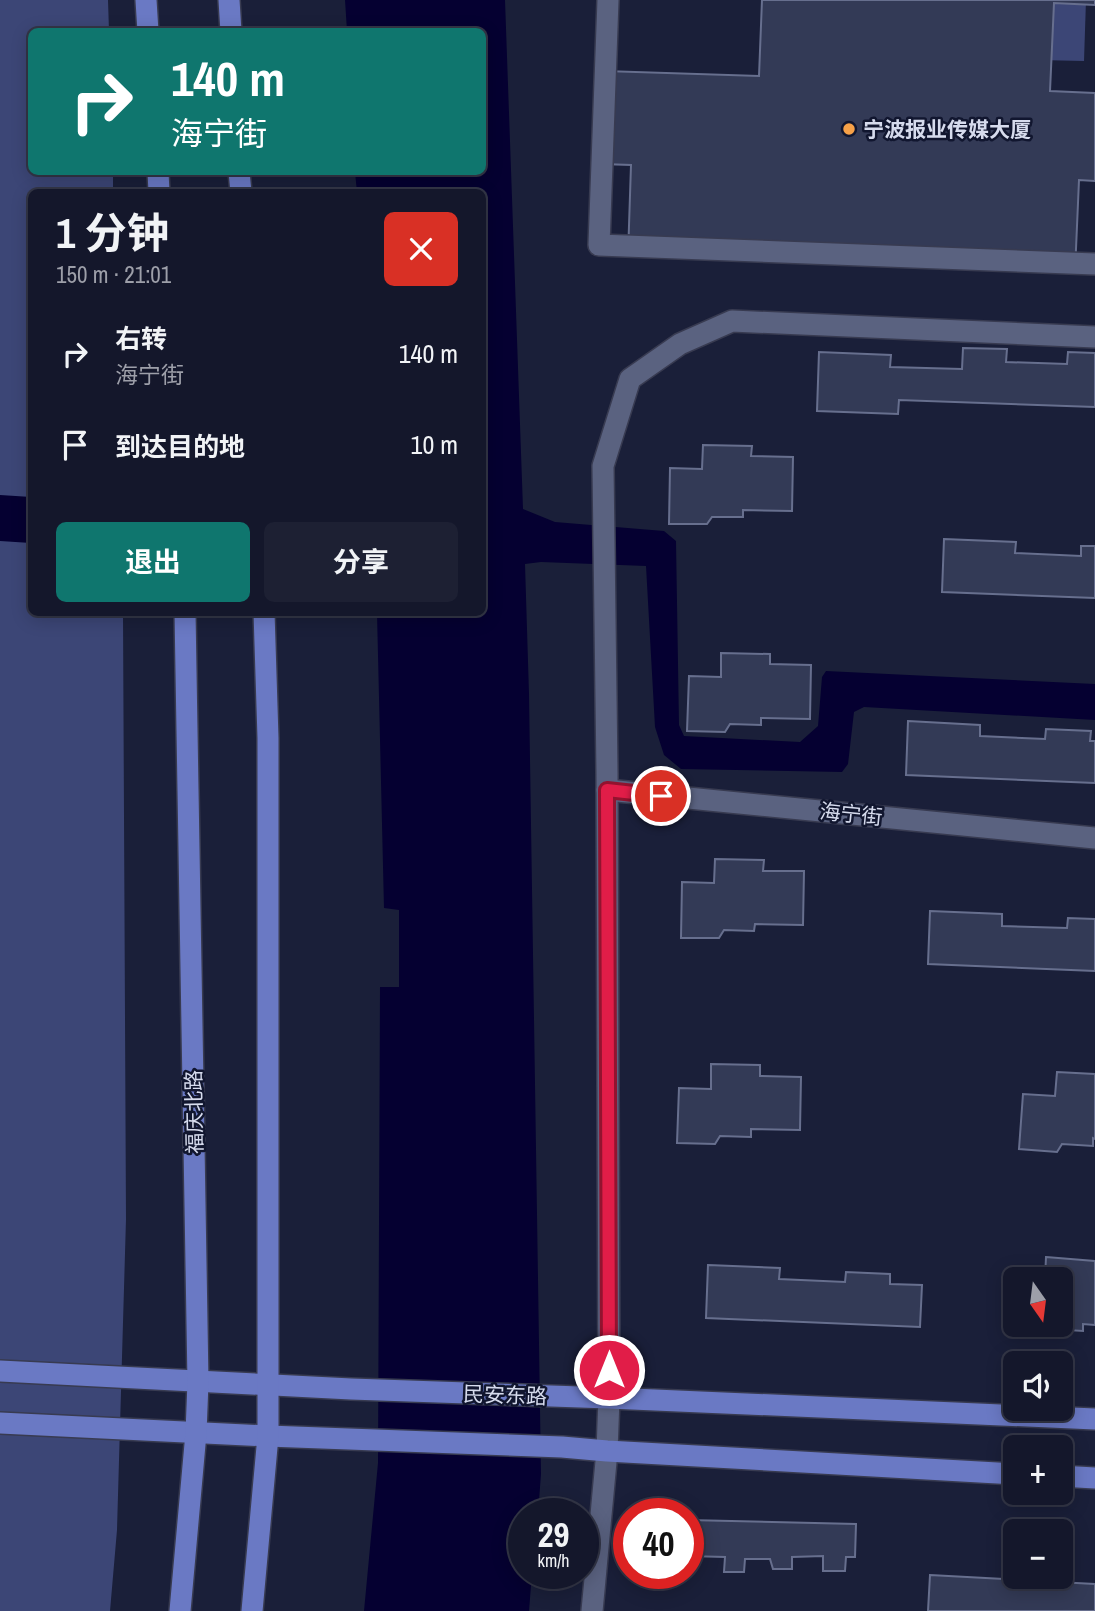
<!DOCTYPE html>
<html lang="zh">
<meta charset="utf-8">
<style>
body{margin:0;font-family:"Archivo Narrow","Noto Sans SC",sans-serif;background:#1d2033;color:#f1f3f6;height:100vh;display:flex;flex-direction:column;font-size:26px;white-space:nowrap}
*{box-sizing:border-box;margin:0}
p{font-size:23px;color:#9d9fa9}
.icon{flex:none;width:38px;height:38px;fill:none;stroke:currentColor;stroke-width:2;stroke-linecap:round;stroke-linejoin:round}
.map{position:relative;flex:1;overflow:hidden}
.sheet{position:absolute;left:28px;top:189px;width:458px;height:427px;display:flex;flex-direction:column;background:#14172b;border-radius:10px;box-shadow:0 4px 18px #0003,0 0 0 2px #333647}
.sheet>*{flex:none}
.guide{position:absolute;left:28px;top:28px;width:458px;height:147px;border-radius:10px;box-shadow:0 4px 18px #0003,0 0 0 2px #333647;background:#0f766e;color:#fff;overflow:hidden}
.needle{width:46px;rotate:166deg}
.tools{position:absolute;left:1003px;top:1267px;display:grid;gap:14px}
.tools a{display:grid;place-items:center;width:70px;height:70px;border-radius:10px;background:#14172b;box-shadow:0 4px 18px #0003,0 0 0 2px #333647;font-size:35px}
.speed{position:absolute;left:508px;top:1498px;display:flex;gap:14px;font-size:35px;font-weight:700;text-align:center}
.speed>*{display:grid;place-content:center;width:91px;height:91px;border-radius:50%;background:#14172b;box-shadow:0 4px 18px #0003,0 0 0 2px #333647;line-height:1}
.speed small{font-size:18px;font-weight:400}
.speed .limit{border:10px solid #d22;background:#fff;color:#111}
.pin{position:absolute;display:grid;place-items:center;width:60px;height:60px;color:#fff;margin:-30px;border:4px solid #fff;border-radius:50%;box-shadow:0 2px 7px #0007}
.me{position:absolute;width:77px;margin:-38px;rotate:0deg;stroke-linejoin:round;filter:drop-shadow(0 0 5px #0008)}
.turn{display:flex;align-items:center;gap:24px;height:147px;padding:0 28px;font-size:32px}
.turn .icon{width:91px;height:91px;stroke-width:2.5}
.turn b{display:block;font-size:49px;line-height:60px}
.round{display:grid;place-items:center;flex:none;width:74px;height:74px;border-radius:10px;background:#1d2033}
.head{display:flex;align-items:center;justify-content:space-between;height:119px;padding:0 28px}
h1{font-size:42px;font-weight:700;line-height:52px}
.button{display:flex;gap:14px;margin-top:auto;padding:14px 28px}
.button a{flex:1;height:80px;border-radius:10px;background:#0f766e;color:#fff;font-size:28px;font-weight:700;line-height:80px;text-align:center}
.button a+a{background:#1d2033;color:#f1f3f6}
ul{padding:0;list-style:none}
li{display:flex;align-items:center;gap:21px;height:91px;padding:0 28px}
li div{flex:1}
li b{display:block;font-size:26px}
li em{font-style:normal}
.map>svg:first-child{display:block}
</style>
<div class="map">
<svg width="1095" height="1611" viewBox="0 0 1095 1611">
<rect width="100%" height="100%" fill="#1a1f39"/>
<g fill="#3c4676">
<polygon points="0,0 108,0 109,31 32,32 32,172 113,172 113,192 32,192 32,612 123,613 126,1219 117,1530 110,1611 0,1611"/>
<polygon points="956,0 1086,0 1084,61 954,58"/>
</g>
<g fill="#050031">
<polygon points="345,0 505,0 523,509 555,522 664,531 676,541 679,725 684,736 800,742 818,726 822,677 826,671 1095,684 1095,720 864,707 854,712 848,764 842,772 681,769 664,755 655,727 646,566 541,562 525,564 529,694 541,1474 538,1514 523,1514 523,1573 532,1573 529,1611 364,1611 378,1463 380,987 399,987 399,910 384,908 377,613 483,612 483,192 357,192 355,172 483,172 483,32 347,31"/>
<polygon points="0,495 31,497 31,543 0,541"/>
</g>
<g fill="#333a56" stroke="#676f8e" stroke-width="2">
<polygon points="762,0 1095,0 1095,5 1054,3 1050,91 1095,93 1095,181 1079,180 1075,272 628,256 631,165 602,164 605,71 759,76"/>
<polygon points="963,348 1007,349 1006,362 1067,364 1068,352 1095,353 1095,407 899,400 898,414 817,411 819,352 891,355 890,367 962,369"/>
<polygon points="703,445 752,446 751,456 793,457 792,511 743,510 743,517 712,517 707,524 669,524 670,468 702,469"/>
<polygon points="944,539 1016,542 1015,553 1081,556 1081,546 1095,546 1095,598 942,592"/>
<polygon points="721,653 770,654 770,664 811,665 810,719 761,718 761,725 730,724 725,732 687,731 689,676 721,677"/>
<polygon points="908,721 980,725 980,736 1045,739 1046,729 1091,731 1090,741 1095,741 1095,783 906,775"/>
<polygon points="715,859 764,860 763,871 804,871 803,925 755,924 754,931 724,930 719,938 681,938 682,882 714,883"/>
<polygon points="930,911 1002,914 1002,926 1067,928 1068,918 1095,919 1095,971 928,964"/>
<polygon points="711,1064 760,1065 760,1076 801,1077 800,1130 751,1129 751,1137 720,1136 715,1144 677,1143 679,1088 711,1089"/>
<polygon points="1057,1072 1095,1074 1095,1139 1093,1138 1093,1146 1062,1144 1057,1152 1019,1149 1023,1094 1055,1096"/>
<polygon points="1046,1257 1095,1261 1095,1325 1083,1324 1083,1331 1052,1329 1047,1337 1009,1334 1013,1279 1017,1279 1015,1279 1015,1325 1060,1325 1060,1279 1045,1279"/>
<polygon points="708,1265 780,1268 779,1279 845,1282 846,1272 890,1274 890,1284 922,1285 920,1327 706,1318"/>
<polygon points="688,1520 856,1524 855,1557 846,1557 845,1571 823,1571 823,1556 792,1557 792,1569 773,1569 770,1559 745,1559 744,1572 724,1572 725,1557 688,1556 688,1565"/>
<polygon points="930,1575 1095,1584 1095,1611 928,1611"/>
</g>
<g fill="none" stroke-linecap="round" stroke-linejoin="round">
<g stroke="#383b51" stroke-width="24">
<g id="minor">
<polyline points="608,0 599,245 1095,264"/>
<polyline points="607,790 1095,838"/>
<polyline points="592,1611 607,1451 609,1398 607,773 603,466 630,379 680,344 732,321 1095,337"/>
</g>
</g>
<g stroke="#383b51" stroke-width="24">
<g id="major">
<polyline points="146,0 148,32"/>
<polyline points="229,0 231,32"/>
<polyline points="158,172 159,192"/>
<polyline points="239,172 241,192"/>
<polyline points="0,1371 351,1389 609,1398 1095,1419"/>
<polyline points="0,1423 268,1436 562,1447 607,1451 1015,1474"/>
<polyline points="1060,1476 1095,1478"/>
<polyline points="180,1611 196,1433 198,1382 185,612"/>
<polyline points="252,1611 268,1436 268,738 264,612"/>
</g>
</g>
<use href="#minor" stroke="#5a6280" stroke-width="21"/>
<use href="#major" stroke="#6a79c4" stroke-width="21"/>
</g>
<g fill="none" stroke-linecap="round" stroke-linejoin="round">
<g stroke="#92132f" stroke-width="18">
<polyline id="route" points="609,1370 607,790 661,796"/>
</g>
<use href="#route" stroke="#e11d48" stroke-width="12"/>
</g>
<circle fill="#f7a148" stroke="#11162f" stroke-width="2.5" cx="849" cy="129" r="7"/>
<g text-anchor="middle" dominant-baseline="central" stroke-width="5" stroke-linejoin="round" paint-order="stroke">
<g font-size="21" font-weight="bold" fill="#d6dbed" stroke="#11162f" text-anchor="start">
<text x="863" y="129">宁波报业传媒大厦</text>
</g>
<g font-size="21" fill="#d6dbed" stroke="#11162f">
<text transform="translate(851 814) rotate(6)">海宁街</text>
<text transform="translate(194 1112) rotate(-91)">福庆北路</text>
<text transform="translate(505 1395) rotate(2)">民安东路</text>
</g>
</g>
</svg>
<div class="tools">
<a><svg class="needle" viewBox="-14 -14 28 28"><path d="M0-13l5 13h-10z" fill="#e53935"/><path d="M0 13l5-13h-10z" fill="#9d9fa9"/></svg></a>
<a><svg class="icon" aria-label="sound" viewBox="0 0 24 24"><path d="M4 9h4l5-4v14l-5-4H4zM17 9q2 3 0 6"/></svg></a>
<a>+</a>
<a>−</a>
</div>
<div class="speed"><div>29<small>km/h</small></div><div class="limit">40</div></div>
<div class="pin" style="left:661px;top:796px;background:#d93025"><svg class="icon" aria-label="arrive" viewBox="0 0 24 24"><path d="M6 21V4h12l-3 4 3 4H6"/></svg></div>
<svg class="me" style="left:609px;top:1370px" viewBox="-20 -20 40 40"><circle r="17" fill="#e11d48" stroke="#fff" stroke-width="3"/><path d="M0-11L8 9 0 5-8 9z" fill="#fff"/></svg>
<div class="guide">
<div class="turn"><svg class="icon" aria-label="right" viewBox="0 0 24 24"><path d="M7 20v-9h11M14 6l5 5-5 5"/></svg><div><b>140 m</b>海宁街</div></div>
</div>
<section class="sheet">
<div class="head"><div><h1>1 分钟</h1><p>150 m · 21:01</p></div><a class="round" style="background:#d93025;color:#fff"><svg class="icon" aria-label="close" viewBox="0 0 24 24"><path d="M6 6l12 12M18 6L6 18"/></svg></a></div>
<ul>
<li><svg class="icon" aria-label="right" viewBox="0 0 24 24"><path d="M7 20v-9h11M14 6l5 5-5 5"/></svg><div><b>右转</b><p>海宁街</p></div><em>140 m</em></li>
<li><svg class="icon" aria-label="arrive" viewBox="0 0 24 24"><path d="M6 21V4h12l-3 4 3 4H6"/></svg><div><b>到达目的地</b></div><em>10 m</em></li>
</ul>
<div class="button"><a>退出</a><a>分享</a></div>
</section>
</div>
